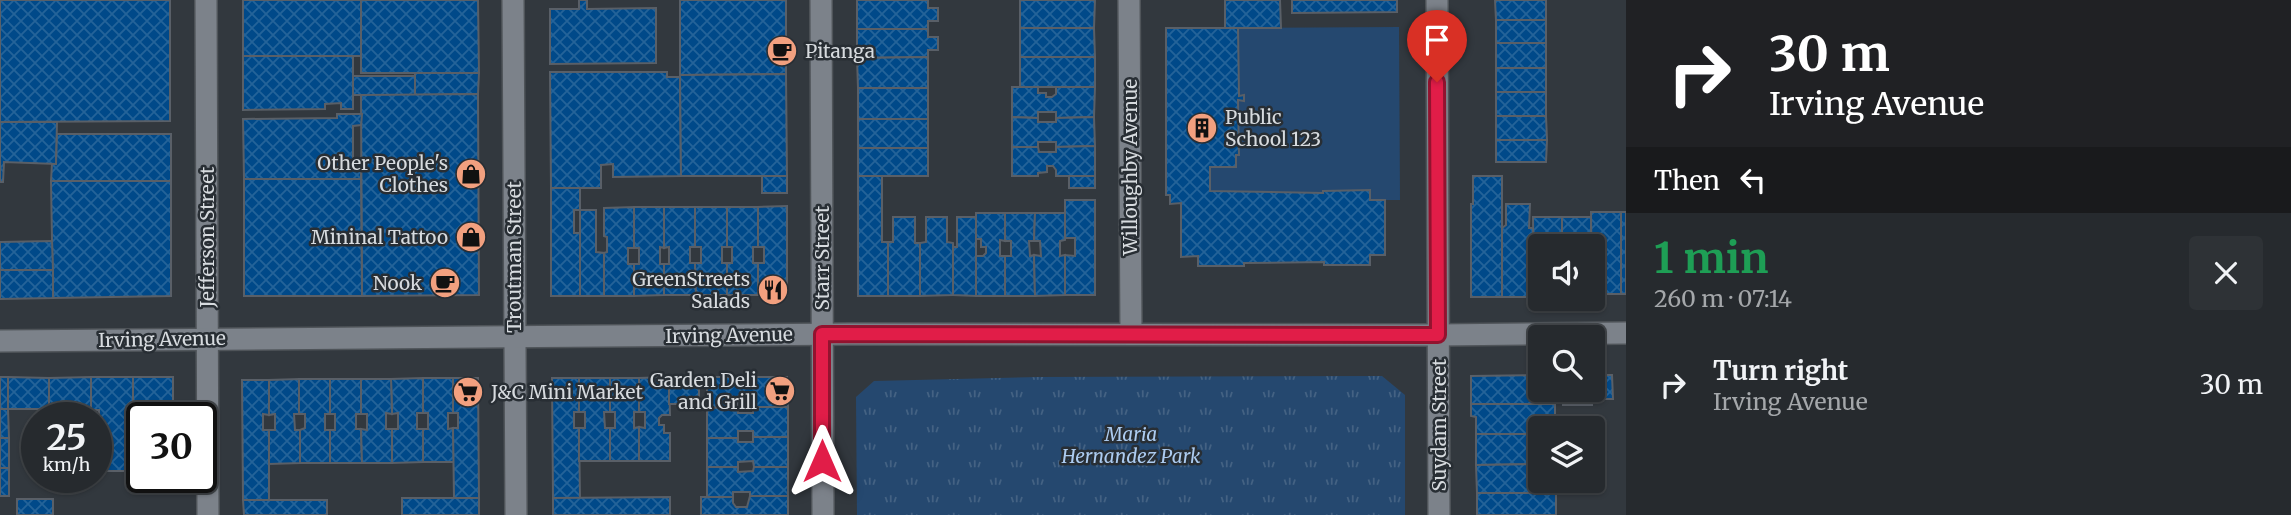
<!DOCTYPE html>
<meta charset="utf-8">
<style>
body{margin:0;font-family:Merriweather,serif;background:#2e3236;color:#f1f3f6;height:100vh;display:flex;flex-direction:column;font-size:26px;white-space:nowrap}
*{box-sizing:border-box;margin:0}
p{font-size:23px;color:#a4a7aa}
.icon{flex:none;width:38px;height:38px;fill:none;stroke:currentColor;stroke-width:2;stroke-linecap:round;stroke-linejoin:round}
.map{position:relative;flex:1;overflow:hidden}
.sheet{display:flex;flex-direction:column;background:#262a2e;width:665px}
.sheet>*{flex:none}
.banner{background:#202124;color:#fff;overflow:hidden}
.controls{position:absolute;left:1528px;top:234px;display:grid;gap:14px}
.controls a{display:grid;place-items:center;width:77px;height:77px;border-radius:7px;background:#262a2e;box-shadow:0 2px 5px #0004,0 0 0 2px #42464a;font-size:35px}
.speed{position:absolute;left:21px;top:402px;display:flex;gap:14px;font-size:35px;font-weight:700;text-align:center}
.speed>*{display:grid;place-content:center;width:91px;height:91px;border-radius:50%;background:#262a2e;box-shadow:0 2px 5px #0004,0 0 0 2px #42464a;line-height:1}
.speed small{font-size:18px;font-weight:400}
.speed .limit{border:4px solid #111;border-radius:10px;background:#fff;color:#111}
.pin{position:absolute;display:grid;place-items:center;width:60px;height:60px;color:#fff;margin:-72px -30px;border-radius:50% 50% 50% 0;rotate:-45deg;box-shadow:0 0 7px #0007}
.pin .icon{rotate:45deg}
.me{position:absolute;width:77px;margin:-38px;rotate:0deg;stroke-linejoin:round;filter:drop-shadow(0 0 5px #0008)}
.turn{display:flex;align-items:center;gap:24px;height:147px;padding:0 28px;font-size:32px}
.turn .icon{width:91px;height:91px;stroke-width:2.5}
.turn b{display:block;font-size:49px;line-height:60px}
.then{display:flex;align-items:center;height:66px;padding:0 28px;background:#0003;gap:14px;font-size:26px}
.round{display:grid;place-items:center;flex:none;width:74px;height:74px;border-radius:7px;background:#2e3236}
.summary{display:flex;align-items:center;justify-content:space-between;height:119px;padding:0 28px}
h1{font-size:42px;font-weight:700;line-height:52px;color:#1e9e55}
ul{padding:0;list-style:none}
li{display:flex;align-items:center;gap:21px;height:105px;padding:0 28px}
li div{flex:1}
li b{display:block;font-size:26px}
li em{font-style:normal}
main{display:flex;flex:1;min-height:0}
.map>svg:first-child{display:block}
</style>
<main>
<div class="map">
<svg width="1626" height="515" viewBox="0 0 1626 515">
<defs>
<pattern id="park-tufts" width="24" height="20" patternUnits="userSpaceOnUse" patternTransform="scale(1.75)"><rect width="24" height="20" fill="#25486f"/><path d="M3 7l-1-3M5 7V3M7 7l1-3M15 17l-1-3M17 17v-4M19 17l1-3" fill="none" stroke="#446283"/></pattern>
<pattern id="building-cross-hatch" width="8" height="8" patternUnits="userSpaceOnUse" patternTransform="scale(1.75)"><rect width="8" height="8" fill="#004989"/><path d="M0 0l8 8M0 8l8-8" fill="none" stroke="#246399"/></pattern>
</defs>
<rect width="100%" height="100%" fill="#32383e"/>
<polygon fill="#25486f" points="1399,27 1400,200 1370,200 1370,190 1324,191 1323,193 1210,191 1210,167 1236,167 1236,155 1239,154 1238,100 1243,101 1244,96 1239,96 1238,28"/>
<polygon fill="url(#park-tufts)" points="1382,376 1405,395 1405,515 857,515 856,397 874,381 1039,377"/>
<g fill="url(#building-cross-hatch)" stroke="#595f67" stroke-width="2">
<polygon points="0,0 170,0 170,121 0,122"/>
<rect x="243" y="0" width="118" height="56"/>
<polygon points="361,0 478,0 479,73 361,73"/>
<polygon points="579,0 587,0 587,9 656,8 656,63 550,64 550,9 579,9"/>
<polygon points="680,0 786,0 786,74 680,75"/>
<polygon points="857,0 928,0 928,8 938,8 938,21 928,21 928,29 857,29"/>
<polygon points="1020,0 1095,0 1094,28 1020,28"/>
<polygon points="1225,0 1280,0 1281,28 1225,28"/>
<polygon points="1292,0 1397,0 1397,12 1292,13"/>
<polygon points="1495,0 1546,0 1546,20 1496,20"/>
<rect x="1496" y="20" width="50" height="23"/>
<polygon points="1020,28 1094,28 1095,57 1020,57"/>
<polygon points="1166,28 1238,28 1239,96 1244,95 1244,101 1238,100 1239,155 1236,155 1236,167 1210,167 1210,191 1323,193 1323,191 1370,190 1370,200 1385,200 1385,255 1370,255 1370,265 1324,265 1324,262 1244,263 1244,266 1198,266 1198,256 1181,257 1181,203 1170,204 1170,195 1166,195"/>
<polygon points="857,29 928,29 928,37 938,37 938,50 928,50 928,57 857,58"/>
<rect x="1496" y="43" width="50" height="25"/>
<polygon points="243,56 353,56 353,109 341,109 341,103 325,104 325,109 243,110"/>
<polygon points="928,57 928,88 858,88 857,58"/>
<rect x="1020" y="57" width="75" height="30"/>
<rect x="1496" y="68" width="50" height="24"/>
<polygon points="550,72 667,72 667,77 680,77 681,176 613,177 613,164 601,165 601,188 551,188"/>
<polygon points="415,73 479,73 478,94 415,95"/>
<polygon points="786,74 787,176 681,176 680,75"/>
<rect x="353" y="76" width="62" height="19"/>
<polygon points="1012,87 1038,87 1038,93 1046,93 1046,97 1052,97 1056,94 1056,87 1095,87 1094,117 1056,118 1056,112 1038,112 1038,118 1012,117"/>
<rect x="858" y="88" width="70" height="31"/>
<rect x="1496" y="92" width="50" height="24"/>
<polygon points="478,94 479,295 362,296 361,95"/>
<polygon points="337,114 362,114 361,125 353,126 353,166 361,166 361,179 244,179 243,119 337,118"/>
<polygon points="1496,116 1546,116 1547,140 1496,140"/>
<polygon points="1012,117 1038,118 1038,122 1056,122 1056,118 1094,117 1095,146 1056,147 1056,142 1038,142 1038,147 1012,147"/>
<rect x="858" y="119" width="70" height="29"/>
<polygon points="0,122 57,122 56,164 4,162 3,182 0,182"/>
<polygon points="57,134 171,134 171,181 51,181 52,164 56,164"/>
<polygon points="1496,140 1547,140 1546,162 1496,162"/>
<polygon points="1095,146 1095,176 1056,176 1056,170 1053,166 1047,166 1047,172 1038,173 1038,176 1012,176 1012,147 1038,147 1039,152 1056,152 1056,147"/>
<rect x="858" y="148" width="70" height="28"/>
<rect x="762" y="176" width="25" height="17"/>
<polygon points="858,176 882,176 882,242 888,242 888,296 858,296"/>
<rect x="1069" y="176" width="26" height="12"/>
<polygon points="1473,176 1502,176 1502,297 1471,297 1471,204 1473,204"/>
<polygon points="244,179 361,179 362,296 244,296"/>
<polygon points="51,181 171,181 171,296 53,298"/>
<polygon points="551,188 580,188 580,210 574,210 574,233 580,233 580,296 551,296"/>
<polygon points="1065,200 1095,200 1095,295 1065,295 1065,255 1075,256 1075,238 1065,238"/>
<polygon points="1506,204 1530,204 1529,228 1533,228 1533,297 1502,297 1502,228 1506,225"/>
<polygon points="787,206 787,295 758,295 758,263 764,263 764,247 758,247 758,207"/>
<polygon points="634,207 634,248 628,248 628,264 634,264 634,296 604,296 604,253 607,252 607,237 604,236 604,208"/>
<polygon points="634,207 664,207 664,248 660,247 660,264 664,264 664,295 634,296 634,264 639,264 639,248 634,248"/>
<polygon points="664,207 695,207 695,247 690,247 690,263 695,263 696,295 664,295 664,264 669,264 669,247 664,248"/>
<polygon points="695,207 727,207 727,247 722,247 722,263 727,263 727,295 696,295 695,263 701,263 701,247 695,247"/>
<polygon points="727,207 758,207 758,247 753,247 753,263 758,263 758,295 727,295 727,263 732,263 732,247 727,247"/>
<polygon points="580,210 596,210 596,252 604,253 604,296 580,296"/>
<polygon points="1591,212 1621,212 1621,294 1592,294"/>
<rect x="1621" y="212" width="5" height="82"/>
<polygon points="976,213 1005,213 1005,241 1000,240 1000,256 1005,256 1005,296 976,296 976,256 983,256 986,253 986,247 981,247 981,239 976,239"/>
<polygon points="1005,213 1035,213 1034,241 1029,241 1030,256 1034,255 1035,296 1005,296 1005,256 1011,256 1011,241 1005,241"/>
<polygon points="1035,213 1065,213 1065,240 1060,241 1060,256 1065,255 1065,295 1035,296 1034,255 1041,256 1040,241 1034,241"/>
<polygon points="893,217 915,217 915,243 920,243 920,296 888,296 888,242 893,242"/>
<polygon points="926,217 947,217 947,242 953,243 953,295 920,296 920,243 926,242"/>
<polygon points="957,217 976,217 976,296 953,295 953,247 957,247"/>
<polygon points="1533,217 1562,217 1562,247 1540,247 1540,294 1534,294"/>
<rect x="1562" y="217" width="29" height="30"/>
<polygon points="52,241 53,270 0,270 0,242"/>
<polygon points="0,270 53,270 53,298 0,299"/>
<polygon points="1540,375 1540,390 1555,390 1555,404 1471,404 1471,376"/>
<polygon points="1592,375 1612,375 1613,399 1592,399"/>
<rect x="0" y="377" width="8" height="32"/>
<polygon points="8,377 49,378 49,409 8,409"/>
<polygon points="91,377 91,410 85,410 85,418 58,418 58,410 49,409 49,378"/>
<polygon points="91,377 133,377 133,409 127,409 127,471 99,471 99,410 91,410"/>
<polygon points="133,377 173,377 173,418 142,418 142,472 141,409 133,409"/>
<polygon points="669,377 670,415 662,415 659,418 659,425 664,425 664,433 670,433 670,461 639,461 639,427 645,428 645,412 639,412 639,378"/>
<rect x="669" y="377" width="30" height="27"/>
<polygon points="707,377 787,377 788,407 753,407 753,402 737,402 737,407 707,408"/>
<polygon points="423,378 423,413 417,413 417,429 423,429 423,462 392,463 392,429 398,429 398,413 392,414 391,379"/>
<polygon points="423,378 453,378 453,413 448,413 448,429 453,428 454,462 423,462 423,429 428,429 428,413 423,413"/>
<polygon points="453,378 478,378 479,498 454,498 453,428 458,428 458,413 453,413"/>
<polygon points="552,378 579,378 579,412 574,412 574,428 579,428 580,498 553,498"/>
<polygon points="579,378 610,378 610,412 604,412 605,428 610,428 610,461 579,461 579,428 585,428 585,412 579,412"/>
<polygon points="610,378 639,378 639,412 634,412 634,428 639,427 639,461 610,461 610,428 615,428 615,412 610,412"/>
<polygon points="299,379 299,414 294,414 295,430 300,430 300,463 269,464 269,430 275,430 275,414 269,415 269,380"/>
<polygon points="299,379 330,379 330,414 325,414 325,430 330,430 330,463 300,463 300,430 305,428 305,414 299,414"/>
<polygon points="330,379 361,379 361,414 356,414 356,429 361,429 362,463 330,463 330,430 335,430 335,414 330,414"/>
<polygon points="361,379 391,379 392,414 386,413 386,429 392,429 392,463 362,463 361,429 367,430 367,414 361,414"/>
<polygon points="242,380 269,380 269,415 263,414 263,430 269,430 269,500 243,500"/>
<rect x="1563" y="390" width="29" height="15"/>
<polygon points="1471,404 1555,404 1555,429 1540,429 1540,434 1476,434 1476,417 1471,416"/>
<polygon points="737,407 738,413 753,413 753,407 788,407 788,437 753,437 753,431 738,431 738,438 707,438 707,408"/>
<polygon points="0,409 8,409 9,438 0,438"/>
<polygon points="1476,434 1540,434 1540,464 1476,465"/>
<polygon points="753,437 788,437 788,467 754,467 753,461 738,462 738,467 707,467 707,438 738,438 738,442 753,442"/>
<rect x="0" y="438" width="9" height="30"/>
<polygon points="1540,464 1540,481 1555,481 1556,493 1477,493 1476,465"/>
<polygon points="707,467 738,467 738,472 753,471 754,467 788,467 788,496 750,496 750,492 733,492 733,497 707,497"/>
<rect x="0" y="468" width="9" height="28"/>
<rect x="1477" y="493" width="79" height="22"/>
<polygon points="750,496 788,496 788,515 701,515 701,497 733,497 733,503 736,507 747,507"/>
<polygon points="670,497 670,515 553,515 553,498"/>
<rect x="402" y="498" width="77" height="17"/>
<rect x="17" y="499" width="36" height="16"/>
<polygon points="243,500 327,500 327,515 244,515"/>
</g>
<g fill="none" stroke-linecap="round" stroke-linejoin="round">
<g stroke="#4f5459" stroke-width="24">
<g id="minor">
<polyline points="206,0 208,515"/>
<polyline points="513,0 516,515"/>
<polyline points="821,0 823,515"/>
<polyline points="1129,0 1131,334"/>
<polyline points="1437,0 1439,515"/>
<polyline points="0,341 850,334 1438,335 1626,333"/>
</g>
</g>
<use href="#minor" stroke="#7c828a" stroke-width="21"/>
</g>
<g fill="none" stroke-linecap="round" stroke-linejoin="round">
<g stroke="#92132f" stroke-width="18">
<polyline id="route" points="822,461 822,334 1438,335 1437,82"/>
</g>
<use href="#route" stroke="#e11d48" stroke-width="12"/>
</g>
<defs>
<g id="cafe-disc" transform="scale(1.575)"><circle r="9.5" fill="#f2a07f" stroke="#282e34"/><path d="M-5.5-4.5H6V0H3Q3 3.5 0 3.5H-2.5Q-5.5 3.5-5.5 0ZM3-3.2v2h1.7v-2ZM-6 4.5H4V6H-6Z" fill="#111"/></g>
<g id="building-disc" transform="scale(1.575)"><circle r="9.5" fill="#f2a07f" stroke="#282e34"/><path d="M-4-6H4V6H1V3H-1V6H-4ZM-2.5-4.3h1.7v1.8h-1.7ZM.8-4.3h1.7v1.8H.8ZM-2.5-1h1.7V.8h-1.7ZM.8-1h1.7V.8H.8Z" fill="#111"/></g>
<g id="shop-disc" transform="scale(1.575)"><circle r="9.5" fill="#f2a07f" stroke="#282e34"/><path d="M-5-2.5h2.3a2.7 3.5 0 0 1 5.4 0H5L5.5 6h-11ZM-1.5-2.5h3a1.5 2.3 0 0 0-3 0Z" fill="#111"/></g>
<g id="restaurant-disc" transform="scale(1.575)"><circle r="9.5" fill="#f2a07f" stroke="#282e34"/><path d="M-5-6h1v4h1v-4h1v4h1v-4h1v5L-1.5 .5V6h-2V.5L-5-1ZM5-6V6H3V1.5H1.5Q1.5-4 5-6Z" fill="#111"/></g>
<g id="supermarket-disc" transform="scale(1.575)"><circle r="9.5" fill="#f2a07f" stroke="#282e34"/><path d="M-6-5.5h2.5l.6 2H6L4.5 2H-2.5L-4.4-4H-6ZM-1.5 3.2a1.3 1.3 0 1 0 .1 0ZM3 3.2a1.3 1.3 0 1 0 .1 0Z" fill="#111"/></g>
</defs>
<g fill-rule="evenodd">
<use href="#cafe-disc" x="782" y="51"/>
<use href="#building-disc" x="1202" y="128"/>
<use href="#shop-disc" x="471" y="174"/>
<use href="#shop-disc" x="471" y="237"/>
<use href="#cafe-disc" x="445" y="283"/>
<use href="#restaurant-disc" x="773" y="290"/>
<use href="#supermarket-disc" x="780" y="391"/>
<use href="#supermarket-disc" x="468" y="392"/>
</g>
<g text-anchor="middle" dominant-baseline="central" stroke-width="5" stroke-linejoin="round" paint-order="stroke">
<g font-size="19" fill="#d7dbdf" stroke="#282e34" text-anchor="end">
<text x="805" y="51" text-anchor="start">Pitanga</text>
<text x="1225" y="117" text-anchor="start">Public<tspan x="1225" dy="22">School 123</tspan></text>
<text x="448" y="163">Other People's<tspan x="448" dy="22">Clothes</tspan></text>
<text x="448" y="237">Mininal Tattoo</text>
<text x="750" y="279">GreenStreets<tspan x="750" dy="22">Salads</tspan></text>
<text x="422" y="283">Nook</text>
<text x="757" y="380">Garden Deli<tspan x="757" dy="22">and Grill</tspan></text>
<text x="491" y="392" text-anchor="start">J&amp;C Mini Market</text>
</g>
<g font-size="19" fill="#d7dbdf" stroke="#282e34">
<text transform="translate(1130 167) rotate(-90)">Willoughby Avenue</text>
<text transform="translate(207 237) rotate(-90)">Jefferson Street</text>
<text transform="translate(514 257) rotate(-90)">Troutman Street</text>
<text transform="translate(822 258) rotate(-90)">Starr Street</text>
<text transform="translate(729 335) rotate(-1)">Irving Avenue</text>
<text transform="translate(162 339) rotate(-1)">Irving Avenue</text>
<text transform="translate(1439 425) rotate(-90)">Suydam Street</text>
</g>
<g font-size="19" font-style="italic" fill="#accbf0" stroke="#282e34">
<text x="1131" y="434">Maria<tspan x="1131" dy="22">Hernandez Park</tspan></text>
</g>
</g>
</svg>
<div class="controls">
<a><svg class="icon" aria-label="sound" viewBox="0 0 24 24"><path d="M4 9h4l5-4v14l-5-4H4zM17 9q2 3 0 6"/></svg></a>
<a><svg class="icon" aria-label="search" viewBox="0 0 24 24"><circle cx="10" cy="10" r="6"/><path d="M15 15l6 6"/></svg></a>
<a><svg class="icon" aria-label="layers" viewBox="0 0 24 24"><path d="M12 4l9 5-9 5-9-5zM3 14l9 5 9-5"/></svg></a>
</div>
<div class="speed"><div>25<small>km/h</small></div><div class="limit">30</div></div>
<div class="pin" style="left:1437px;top:82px;background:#d93025"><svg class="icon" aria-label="arrive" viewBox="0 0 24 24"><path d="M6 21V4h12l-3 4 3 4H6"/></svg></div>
<svg class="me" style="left:822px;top:461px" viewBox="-20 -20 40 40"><path d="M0-17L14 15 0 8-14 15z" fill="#e11d48" stroke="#fff" stroke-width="4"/></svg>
</div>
<section class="sheet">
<div class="banner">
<div class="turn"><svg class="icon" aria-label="right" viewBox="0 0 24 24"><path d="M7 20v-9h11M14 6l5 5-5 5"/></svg><div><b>30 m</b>Irving Avenue</div></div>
<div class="then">Then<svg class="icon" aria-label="left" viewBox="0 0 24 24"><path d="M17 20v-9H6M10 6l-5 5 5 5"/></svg></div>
</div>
<div class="summary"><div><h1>1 min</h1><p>260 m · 07:14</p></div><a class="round"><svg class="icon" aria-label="close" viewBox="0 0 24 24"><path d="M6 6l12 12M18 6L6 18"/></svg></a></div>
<ul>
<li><svg class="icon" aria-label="right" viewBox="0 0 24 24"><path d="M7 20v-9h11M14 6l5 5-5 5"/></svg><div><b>Turn right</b><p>Irving Avenue</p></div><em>30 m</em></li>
</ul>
</section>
</main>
